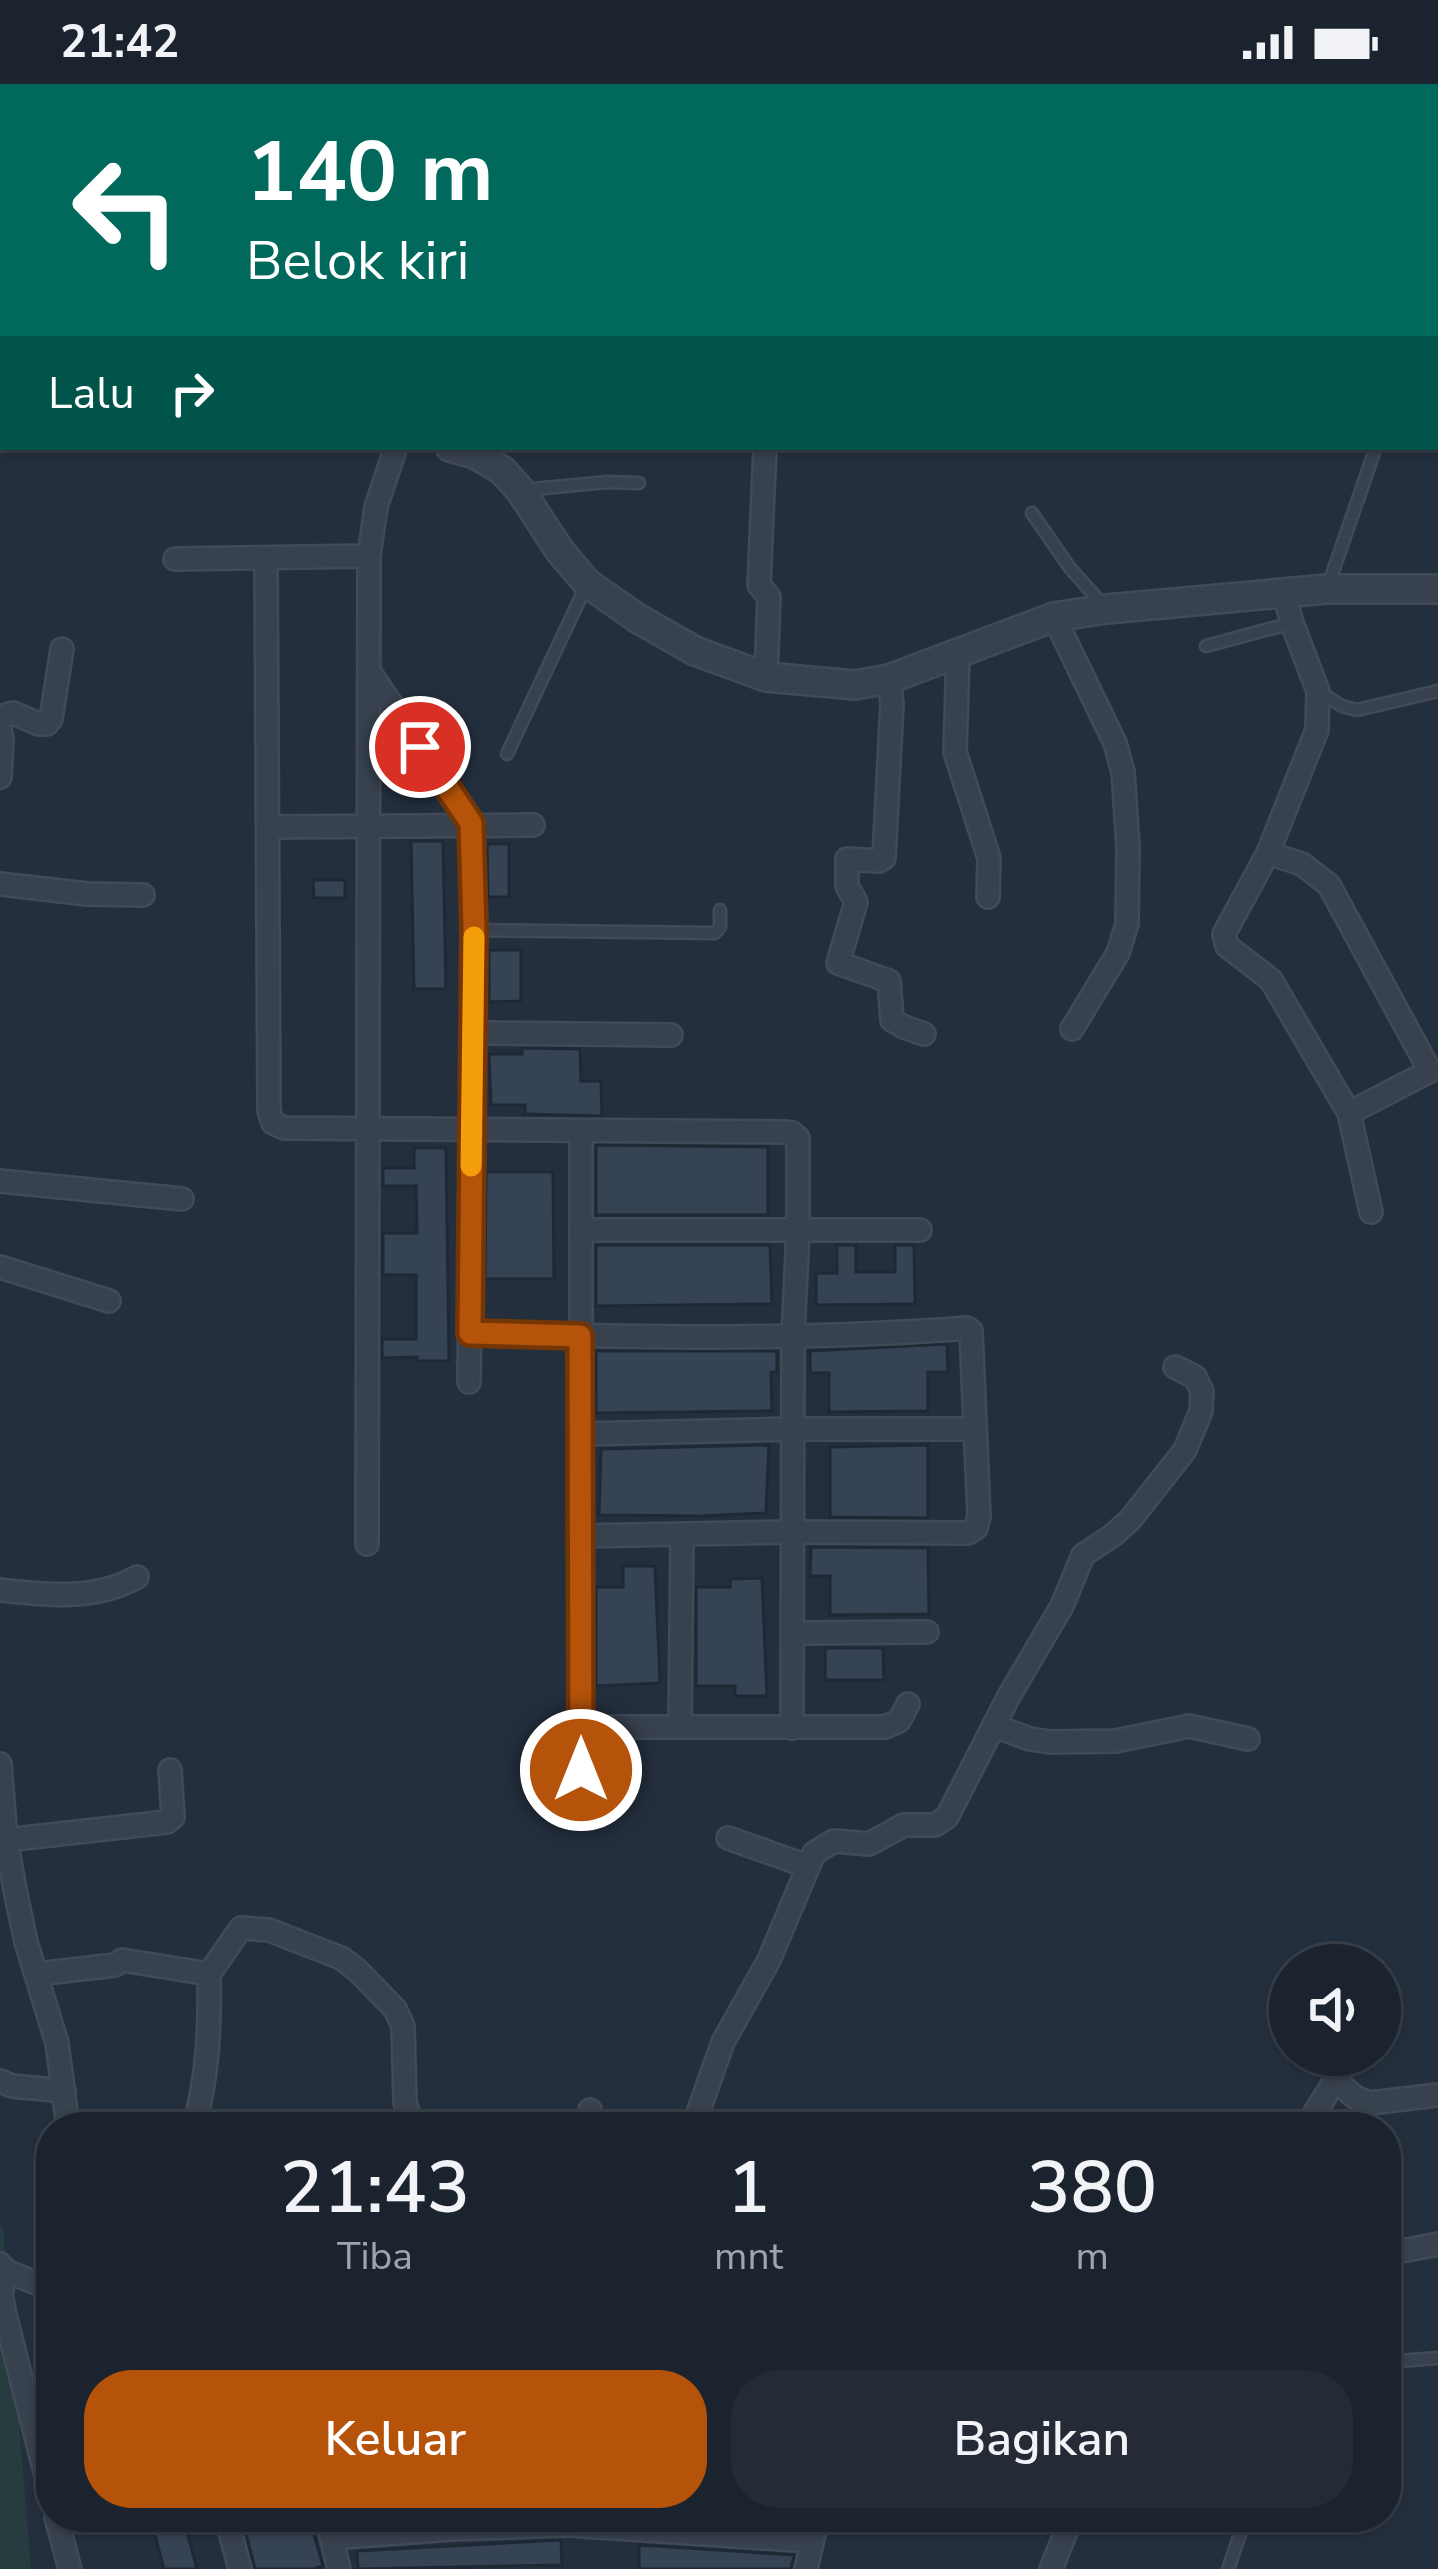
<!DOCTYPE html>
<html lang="id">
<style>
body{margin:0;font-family:"Nunito Sans",sans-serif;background:#242b36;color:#f1f3f6;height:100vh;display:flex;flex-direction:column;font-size:45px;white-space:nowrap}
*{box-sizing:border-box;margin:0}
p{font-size:39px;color:#a0a4aa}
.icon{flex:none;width:66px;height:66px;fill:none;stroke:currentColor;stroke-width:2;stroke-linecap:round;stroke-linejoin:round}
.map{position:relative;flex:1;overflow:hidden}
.side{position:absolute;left:36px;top:2028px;width:1365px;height:420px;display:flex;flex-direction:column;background:#1b232e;border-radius:48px;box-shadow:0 3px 9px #0004,0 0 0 3px #39404a}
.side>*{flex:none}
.banner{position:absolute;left:0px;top:0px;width:1440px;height:366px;box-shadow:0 3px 9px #0004,0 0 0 3px #39404a;background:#00695c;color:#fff;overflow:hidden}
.tools{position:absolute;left:1269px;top:1860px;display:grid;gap:24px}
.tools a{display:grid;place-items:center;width:132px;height:132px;border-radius:50%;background:#1b232e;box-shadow:0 3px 9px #0004,0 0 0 3px #39404a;font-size:60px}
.pin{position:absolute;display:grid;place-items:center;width:102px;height:102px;color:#fff;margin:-51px;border:6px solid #fff;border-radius:50%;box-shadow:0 3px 12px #0007}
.me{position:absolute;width:132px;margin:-66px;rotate:0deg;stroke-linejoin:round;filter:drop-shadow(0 0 9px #0008)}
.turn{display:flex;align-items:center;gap:42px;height:252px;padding:0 48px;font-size:54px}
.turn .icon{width:156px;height:156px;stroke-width:2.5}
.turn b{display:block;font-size:84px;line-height:102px}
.then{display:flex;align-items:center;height:114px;padding:0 48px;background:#0003;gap:24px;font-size:45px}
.eta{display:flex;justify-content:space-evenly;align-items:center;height:204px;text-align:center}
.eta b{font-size:72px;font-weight:600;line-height:84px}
.button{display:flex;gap:24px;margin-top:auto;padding:24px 48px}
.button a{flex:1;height:138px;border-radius:48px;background:#b45309;color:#fff;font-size:48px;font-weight:600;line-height:138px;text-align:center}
.button a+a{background:#242b36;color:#f1f3f6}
.status{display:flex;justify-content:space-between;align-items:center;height:84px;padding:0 60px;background:#1b232e;direction:ltr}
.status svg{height:33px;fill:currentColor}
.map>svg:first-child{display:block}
</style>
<div class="status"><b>21:42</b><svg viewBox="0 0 49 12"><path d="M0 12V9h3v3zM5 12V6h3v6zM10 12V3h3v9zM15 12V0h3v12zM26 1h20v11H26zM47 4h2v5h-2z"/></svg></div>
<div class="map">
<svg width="1438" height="2485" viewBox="0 0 1438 2485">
<rect width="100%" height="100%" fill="#242f3e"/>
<polygon fill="#263c3f" points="0,2142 3,2143 31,2485 0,2485"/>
<g fill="#364354" stroke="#1f2835" stroke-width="3">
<polygon points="411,757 443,757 446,905 414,905"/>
<polygon points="487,760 509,760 509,813 488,813"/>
<polygon points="313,796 345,796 345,814 314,814"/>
<polygon points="489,866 521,866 521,917 489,918"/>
<polygon points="522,964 580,965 581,997 601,997 602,1032 525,1030 525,1021 491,1021 489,970 522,970"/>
<polygon points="596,1061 768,1063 768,1131 596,1131"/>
<polygon points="414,1064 446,1064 449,1277 417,1277 417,1273 382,1274 382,1255 416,1255 416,1191 383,1191 383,1149 417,1149 416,1102 383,1102 383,1084 414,1084"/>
<polygon points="486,1088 553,1088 554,1195 485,1195"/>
<polygon points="596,1161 770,1161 772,1220 596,1222"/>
<polygon points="837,1161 856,1161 856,1188 895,1188 895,1161 914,1161 915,1220 816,1221 816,1189 837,1189"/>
<polygon points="947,1260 948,1288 928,1288 928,1327 829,1328 829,1289 810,1289 810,1267"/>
<polygon points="596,1267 777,1267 777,1288 771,1288 772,1327 596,1329"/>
<polygon points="769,1361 766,1429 702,1432 599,1431 601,1365"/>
<polygon points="928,1361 928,1434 830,1433 830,1363"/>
<polygon points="811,1463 928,1464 929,1530 830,1531 830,1492 810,1492"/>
<polygon points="623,1482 655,1482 660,1599 596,1602 596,1503 623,1503"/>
<polygon points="762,1494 767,1612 735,1612 735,1602 696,1602 696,1503 730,1503 730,1495"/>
<polygon points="825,1564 883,1564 884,1596 825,1596"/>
<polygon points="150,2433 183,2433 197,2485 164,2485"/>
<polygon points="242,2433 309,2433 323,2482 313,2485 255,2485"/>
<polygon points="675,2433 794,2433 794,2441"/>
<polygon points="561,2456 562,2481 358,2485 357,2467"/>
<polygon points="639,2461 794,2471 791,2485 639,2485"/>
</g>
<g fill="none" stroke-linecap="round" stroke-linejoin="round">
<g stroke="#414a57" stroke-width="15">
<g id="service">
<polyline points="1437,350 1438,350"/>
<polyline points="523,406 608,398 639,399"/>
<polyline points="1032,429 1070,484 1104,522"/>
<polyline points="1328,502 1376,363"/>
<polyline points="1206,562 1292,539"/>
<polyline points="1318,607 1342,622 1357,626 1438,607"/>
<polyline points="507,670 586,502"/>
<polyline points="474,846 715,849 720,843 720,826"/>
<polyline points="580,1700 581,1643"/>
<polyline points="1386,2278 1438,2274"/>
<polyline points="1228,2485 1246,2433"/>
</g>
</g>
<g stroke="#414a57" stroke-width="26">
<g id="minor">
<polyline points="1292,0 1298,3"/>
<polyline points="252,3 253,0"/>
<polyline points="846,3 846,0"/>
<polyline points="1083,3 1084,0"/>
<polyline points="1437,75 1438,75"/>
<polyline points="765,363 759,501 769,513 766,593"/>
<polyline points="175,475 369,472"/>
<polyline points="266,476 269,1027 273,1039 284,1044 784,1048 792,1049 798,1054 798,1147 793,1251 792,1644"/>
<polyline points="1284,509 1292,539 1318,607 1317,646 1268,769 1224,850 1227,862 1271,896 1349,1029 1371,1128"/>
<polyline points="1054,533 1115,659 1123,688 1128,763 1127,840 1118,869 1072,945"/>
<polyline points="958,569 955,668 989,774 988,813"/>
<polyline points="369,587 471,739 474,846 469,1298"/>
<polyline points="889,595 892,620 884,774 879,777 847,775 847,802 856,818 838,879 889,897 892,936 904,943 924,950"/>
<polyline points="0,633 13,629 39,640 47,640 51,635 62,565"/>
<polyline points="0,647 2,655 0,693"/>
<polyline points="269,743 533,741"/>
<polyline points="1268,769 1302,780 1329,801 1430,987 1349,1029"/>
<polyline points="0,800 87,810 143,811"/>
<polyline points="473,949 671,951"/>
<polyline points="581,1047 581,1643 885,1643 899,1637 908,1620"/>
<polyline points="0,1097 182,1115"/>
<polyline points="582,1146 920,1146"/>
<polyline points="0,1183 109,1217"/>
<path d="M470,1249c165,4 332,8 497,-5l4,3 8,185 -3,12 -8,5 -177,-1 -212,4"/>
<polyline points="581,1350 792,1345 975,1345"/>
<polyline points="367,1460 369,472 376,423 396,363"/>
<path d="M0,1506c46,5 95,11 137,-13"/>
<polyline points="794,1549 927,1548"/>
<polyline points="995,1642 1030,1655 1050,1658 1116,1657 1189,1642 1248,1655"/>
<polyline points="680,1643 682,1451"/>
<polyline points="0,1680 6,1756 16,1811 26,1858 57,1959 68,2043"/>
<polyline points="728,1754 807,1782"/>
<polyline points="6,1756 167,1738 173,1733 170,1686"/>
<polyline points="37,1890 115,1881 122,1876 209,1890"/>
<polyline points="209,1890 241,1844 269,1846 341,1874 357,1886 395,1925 403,1942 405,2018 412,2043"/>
<polyline points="0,1997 12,2002 64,2007"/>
<polyline points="1336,1997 1356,2014 1370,2019 1438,2011"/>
<polyline points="590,2026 590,2043"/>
<path d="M194,2043c14,-52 16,-99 15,-153"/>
<polyline points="693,2043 723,1958 769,1876 814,1769 834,1757 869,1760 904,1741 935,1741 947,1733 1009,1612 1062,1522 1083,1471 1112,1452 1130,1436 1185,1366 1201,1327 1202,1307 1195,1293 1175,1283"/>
<polyline points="1306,2043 1351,1971"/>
<polyline points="1386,2170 1438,2160"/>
<polyline points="0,2180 6,2187 51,2205"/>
<polyline points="0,2185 6,2187 1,2210 5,2231 51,2412"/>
<polyline points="56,2433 70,2485"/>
<polyline points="226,2433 240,2485"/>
<polyline points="326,2433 339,2485"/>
<polyline points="332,2454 452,2445 568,2441 811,2457"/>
<polyline points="806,2485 818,2433"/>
<polyline points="1051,2485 1072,2433"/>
</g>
</g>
<g stroke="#414a57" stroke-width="32">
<g id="tertiary">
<polyline points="0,287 3,287"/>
<polyline points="450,363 475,370 502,386 520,406 560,467 587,499 637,534 695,567 766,593 855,601 889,595 1054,533 1107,525 1327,505 1438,505"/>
</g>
</g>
<polyline stroke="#3f5557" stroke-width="3" stroke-dasharray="9 9" stroke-linecap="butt" points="0,72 3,70"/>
<use href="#service" stroke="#38414e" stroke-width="10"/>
<use href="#minor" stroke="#38414e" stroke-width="21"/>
<use href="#tertiary" stroke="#38414e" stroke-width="27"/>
</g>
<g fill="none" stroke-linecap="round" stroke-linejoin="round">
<g stroke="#753606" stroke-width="30">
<polyline id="route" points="420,663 471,739 474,846 470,1249 580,1252 581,1686"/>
</g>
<use href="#route" stroke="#b45309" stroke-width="21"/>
<polyline stroke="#f59e0b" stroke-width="21" points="471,1082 474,853"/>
</g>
</svg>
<div class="tools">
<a><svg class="icon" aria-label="sound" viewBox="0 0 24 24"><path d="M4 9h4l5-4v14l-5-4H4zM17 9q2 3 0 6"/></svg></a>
</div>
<div class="pin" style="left:420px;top:663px;background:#d93025"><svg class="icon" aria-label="arrive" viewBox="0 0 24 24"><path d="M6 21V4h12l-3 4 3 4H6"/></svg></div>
<svg class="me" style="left:581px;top:1686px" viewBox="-20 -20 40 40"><circle r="17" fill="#b45309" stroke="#fff" stroke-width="3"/><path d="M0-11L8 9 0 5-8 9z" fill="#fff"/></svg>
<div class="banner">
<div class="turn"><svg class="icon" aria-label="left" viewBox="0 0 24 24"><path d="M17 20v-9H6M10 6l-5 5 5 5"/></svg><div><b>140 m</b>Belok kiri</div></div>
<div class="then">Lalu<svg class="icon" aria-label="right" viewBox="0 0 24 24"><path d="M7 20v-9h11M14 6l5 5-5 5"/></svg></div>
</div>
<section class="side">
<div class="eta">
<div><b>21:43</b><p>Tiba</p></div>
<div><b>1</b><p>mnt</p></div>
<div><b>380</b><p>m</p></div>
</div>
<div class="button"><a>Keluar</a><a>Bagikan</a></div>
</section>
</div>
